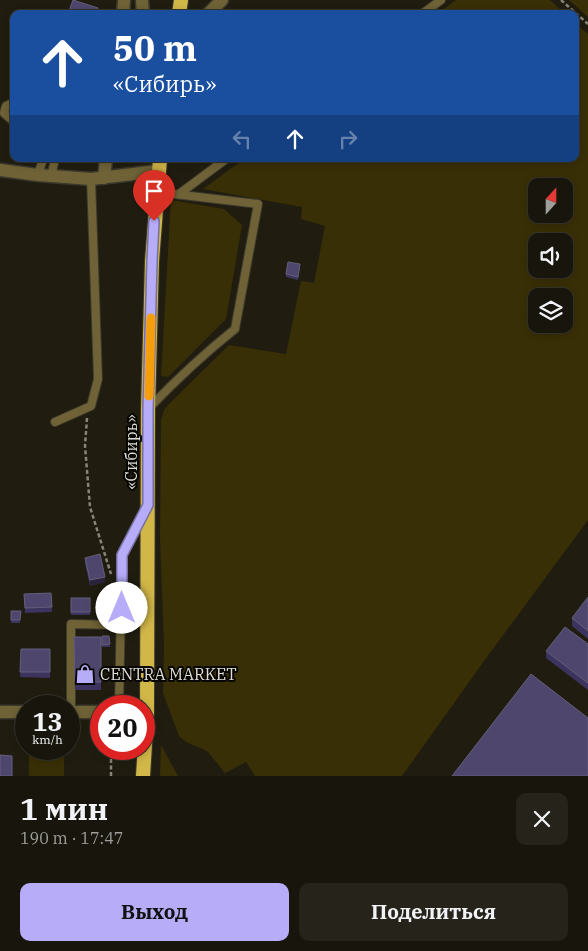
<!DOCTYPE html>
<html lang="ru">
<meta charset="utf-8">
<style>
body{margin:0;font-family:"IBM Plex Serif",serif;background:#25231a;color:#f1f3f6;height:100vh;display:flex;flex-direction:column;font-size:19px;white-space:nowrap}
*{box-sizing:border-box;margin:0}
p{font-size:16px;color:#9f9f9d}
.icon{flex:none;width:28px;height:28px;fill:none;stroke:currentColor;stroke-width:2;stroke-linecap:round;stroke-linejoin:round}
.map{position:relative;height:776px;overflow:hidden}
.panel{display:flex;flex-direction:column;background:#18160c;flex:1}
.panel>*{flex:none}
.hud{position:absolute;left:10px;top:10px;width:569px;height:152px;border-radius:10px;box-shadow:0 2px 8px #0003,0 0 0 1px #36352d;background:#1a4fa0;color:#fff;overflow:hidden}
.needle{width:32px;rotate:21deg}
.controls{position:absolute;left:528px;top:178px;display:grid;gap:10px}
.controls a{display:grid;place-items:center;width:45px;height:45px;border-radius:10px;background:#18160c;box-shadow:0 2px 8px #0003,0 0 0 1px #36352d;font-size:25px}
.speed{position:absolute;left:15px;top:695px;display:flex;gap:10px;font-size:25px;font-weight:700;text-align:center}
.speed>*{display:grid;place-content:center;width:65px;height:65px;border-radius:50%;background:#18160c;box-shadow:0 2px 8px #0003,0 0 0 1px #36352d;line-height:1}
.speed small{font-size:12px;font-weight:400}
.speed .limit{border:8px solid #d22;background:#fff;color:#111}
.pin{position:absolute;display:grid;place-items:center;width:42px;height:42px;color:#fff;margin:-51px -21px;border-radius:50% 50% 50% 0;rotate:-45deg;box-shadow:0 0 5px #0007}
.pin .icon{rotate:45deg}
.me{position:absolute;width:55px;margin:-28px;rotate:0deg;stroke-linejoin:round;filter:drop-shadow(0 0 4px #0008)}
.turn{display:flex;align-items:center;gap:18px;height:105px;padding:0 20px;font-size:22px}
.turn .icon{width:65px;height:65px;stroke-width:2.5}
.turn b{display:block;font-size:35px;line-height:42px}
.lanes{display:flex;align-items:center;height:48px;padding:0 20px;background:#0003;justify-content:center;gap:25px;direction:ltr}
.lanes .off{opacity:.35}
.round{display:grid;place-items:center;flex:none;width:52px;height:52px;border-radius:10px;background:#25231a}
.headline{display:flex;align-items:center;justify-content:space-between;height:85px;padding:0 20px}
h1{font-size:30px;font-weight:800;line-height:38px}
.primary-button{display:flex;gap:10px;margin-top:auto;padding:10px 20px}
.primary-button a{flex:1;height:58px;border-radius:10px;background:#b6acf8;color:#111;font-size:20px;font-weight:800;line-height:58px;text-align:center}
.primary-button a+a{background:#25231a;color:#f1f3f6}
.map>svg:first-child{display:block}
</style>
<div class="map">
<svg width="588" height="776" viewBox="0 0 588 776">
<rect width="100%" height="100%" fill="#201d10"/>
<g fill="#392f06" fill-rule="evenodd">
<polygon points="456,0 550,0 565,14 437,14"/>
<polygon points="569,0 588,0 588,17"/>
<path d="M575,23l13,11v486l-104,141 -82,115h-147l-9,-14 -21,11 -18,-22 -21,-9 -7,-6 -16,-43 1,-48 -4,-106 1,-119 3,-10 5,-6 60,-59 57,9 15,-73 13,2 11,-57 -24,-7 1,-12 -99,-18 41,-30h331zM536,186h28v28h-28zM564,241v28h-28v-28zM564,296v28h-28v-28z"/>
<polygon points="171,200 224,209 242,225 226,319 168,377 161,376"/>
<polygon points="161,745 178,776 160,776"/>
<polygon points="29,752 64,753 64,776 29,776"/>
</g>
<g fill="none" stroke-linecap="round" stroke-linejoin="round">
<g stroke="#3b382c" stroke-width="10">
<g id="service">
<polyline points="422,14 441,0"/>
<polyline points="14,102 6,106 4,113 14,122"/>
<polyline points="38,175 43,159"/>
<polyline points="51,177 55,159"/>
<polyline points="179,194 226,159"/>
<path d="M149,408c27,-28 56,-55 86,-79l23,-125 -101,-12"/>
<polyline points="55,422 91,406 98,379 91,179"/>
<polyline points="119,706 122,555 145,511"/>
<polyline points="71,712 71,624 121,625"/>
</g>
</g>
<g stroke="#3b382c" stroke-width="15">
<g id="minor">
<polyline points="142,0 143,14"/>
<polyline points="123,14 124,0"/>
<polyline points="208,14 222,0"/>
<polyline points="0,170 38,175 91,179 158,171"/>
<polyline points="104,178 106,159"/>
<polyline points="0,712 26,712"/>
<polyline points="69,712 101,712"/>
</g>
</g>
<g stroke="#3b382c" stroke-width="16">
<g id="trunk">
<polyline points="179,14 181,0"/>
<polyline points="143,776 147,713 148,409 152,261 160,159"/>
</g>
</g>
<g stroke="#87857a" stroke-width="2.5" stroke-dasharray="4 2.5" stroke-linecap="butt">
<polyline points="561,0 588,24"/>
<polyline points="87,418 85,446 90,507 111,574"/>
<polyline points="111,776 111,749"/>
</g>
<use href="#service" stroke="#6e6236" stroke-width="8"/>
<use href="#minor" stroke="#6e6236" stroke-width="12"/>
<use href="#trunk" stroke="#d1b648" stroke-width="14"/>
</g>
<g fill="#3c345f">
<polygon points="300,267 298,280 286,277 286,274"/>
<polygon points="85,558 105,582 90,586 85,563"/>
<polygon points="51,593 52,612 25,613 24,594"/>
<polygon points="588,597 588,639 572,626 572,618"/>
<rect x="71" y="598" width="19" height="17"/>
<polygon points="11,611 21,611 20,623 11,623"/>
<polygon points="102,636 109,636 110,647 102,647"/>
<polygon points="74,637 101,637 101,690 75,690"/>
<polygon points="588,644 588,690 546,658 546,651"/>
<polygon points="21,649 50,649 50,678 20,677"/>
</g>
<polygon fill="#2a233a" points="105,577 105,582 90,586 90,580"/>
<g fill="#4e466c" stroke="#645e7c">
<polygon points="73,0 98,8 96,14 68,14"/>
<polygon points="288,262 300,264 298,277 286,274"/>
<polygon points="100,554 105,577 90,580 85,558"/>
<polygon points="51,593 52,607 25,608 24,594"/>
<polygon points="588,597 588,631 572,618"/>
<rect x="71" y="598" width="19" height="14"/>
<polygon points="11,611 21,611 20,620 11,620"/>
<polygon points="565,627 588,644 588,683 546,651"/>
<polygon points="102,636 109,636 110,644 102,645"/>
<polygon points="74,637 101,637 101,682 75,682"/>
<polygon points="21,649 50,649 50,672 20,672"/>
<polygon points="531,674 588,718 588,776 452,776"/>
<polygon points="0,755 12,756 12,776 0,776"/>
</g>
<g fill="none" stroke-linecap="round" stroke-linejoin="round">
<g stroke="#7670a1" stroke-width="12">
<polyline id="route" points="122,608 122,555 148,505 148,410 152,261 154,221"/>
</g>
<use href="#route" stroke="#b6acf8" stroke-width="9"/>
<polyline stroke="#f59e0b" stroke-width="9" points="149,396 151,318"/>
</g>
<defs>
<g id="shop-bare" transform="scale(1.5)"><path d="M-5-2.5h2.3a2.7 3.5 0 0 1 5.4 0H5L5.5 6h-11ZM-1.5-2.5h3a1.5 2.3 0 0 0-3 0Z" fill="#b6acf8" stroke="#080704" stroke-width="2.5" paint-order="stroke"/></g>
</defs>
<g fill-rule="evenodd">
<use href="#shop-bare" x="85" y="674"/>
</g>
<g text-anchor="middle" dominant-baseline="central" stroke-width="4" stroke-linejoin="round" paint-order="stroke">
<g font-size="16" fill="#dfddd5" stroke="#080704">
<text transform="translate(131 452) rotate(-90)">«Сибирь»</text>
</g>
<g font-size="16" fill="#dfddd5" stroke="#080704" text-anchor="start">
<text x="100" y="674">CENTRA MARKET</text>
</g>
</g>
</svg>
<div class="controls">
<a><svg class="needle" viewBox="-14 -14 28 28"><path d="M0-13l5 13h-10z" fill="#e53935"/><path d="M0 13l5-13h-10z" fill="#9f9f9d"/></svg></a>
<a><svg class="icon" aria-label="sound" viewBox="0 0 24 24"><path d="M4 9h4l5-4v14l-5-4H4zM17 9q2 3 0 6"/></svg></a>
<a><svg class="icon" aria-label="layers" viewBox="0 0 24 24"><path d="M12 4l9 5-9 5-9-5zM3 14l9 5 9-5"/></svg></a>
</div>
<div class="speed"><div>13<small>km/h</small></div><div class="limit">20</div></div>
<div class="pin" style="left:154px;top:221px;background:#d93025"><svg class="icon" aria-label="arrive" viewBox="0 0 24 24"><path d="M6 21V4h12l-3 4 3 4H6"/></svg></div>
<svg class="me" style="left:122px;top:608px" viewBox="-20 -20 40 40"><circle r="19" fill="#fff"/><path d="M0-13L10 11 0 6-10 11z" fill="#b6acf8"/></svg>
<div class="hud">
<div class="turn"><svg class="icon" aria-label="ahead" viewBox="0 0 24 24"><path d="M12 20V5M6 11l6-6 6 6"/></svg><div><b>50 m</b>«Сибирь»</div></div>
<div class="lanes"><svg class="icon off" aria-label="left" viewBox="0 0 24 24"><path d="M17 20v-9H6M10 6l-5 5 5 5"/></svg><svg class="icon" aria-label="ahead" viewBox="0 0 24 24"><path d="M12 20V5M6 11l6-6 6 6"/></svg><svg class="icon off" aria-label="right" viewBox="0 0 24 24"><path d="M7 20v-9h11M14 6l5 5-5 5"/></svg></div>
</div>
</div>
<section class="panel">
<div class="headline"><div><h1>1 мин</h1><p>190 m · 17:47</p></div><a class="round"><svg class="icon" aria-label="close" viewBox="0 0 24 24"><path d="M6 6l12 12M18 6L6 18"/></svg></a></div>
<div class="primary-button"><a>Выход</a><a>Поделиться</a></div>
</section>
